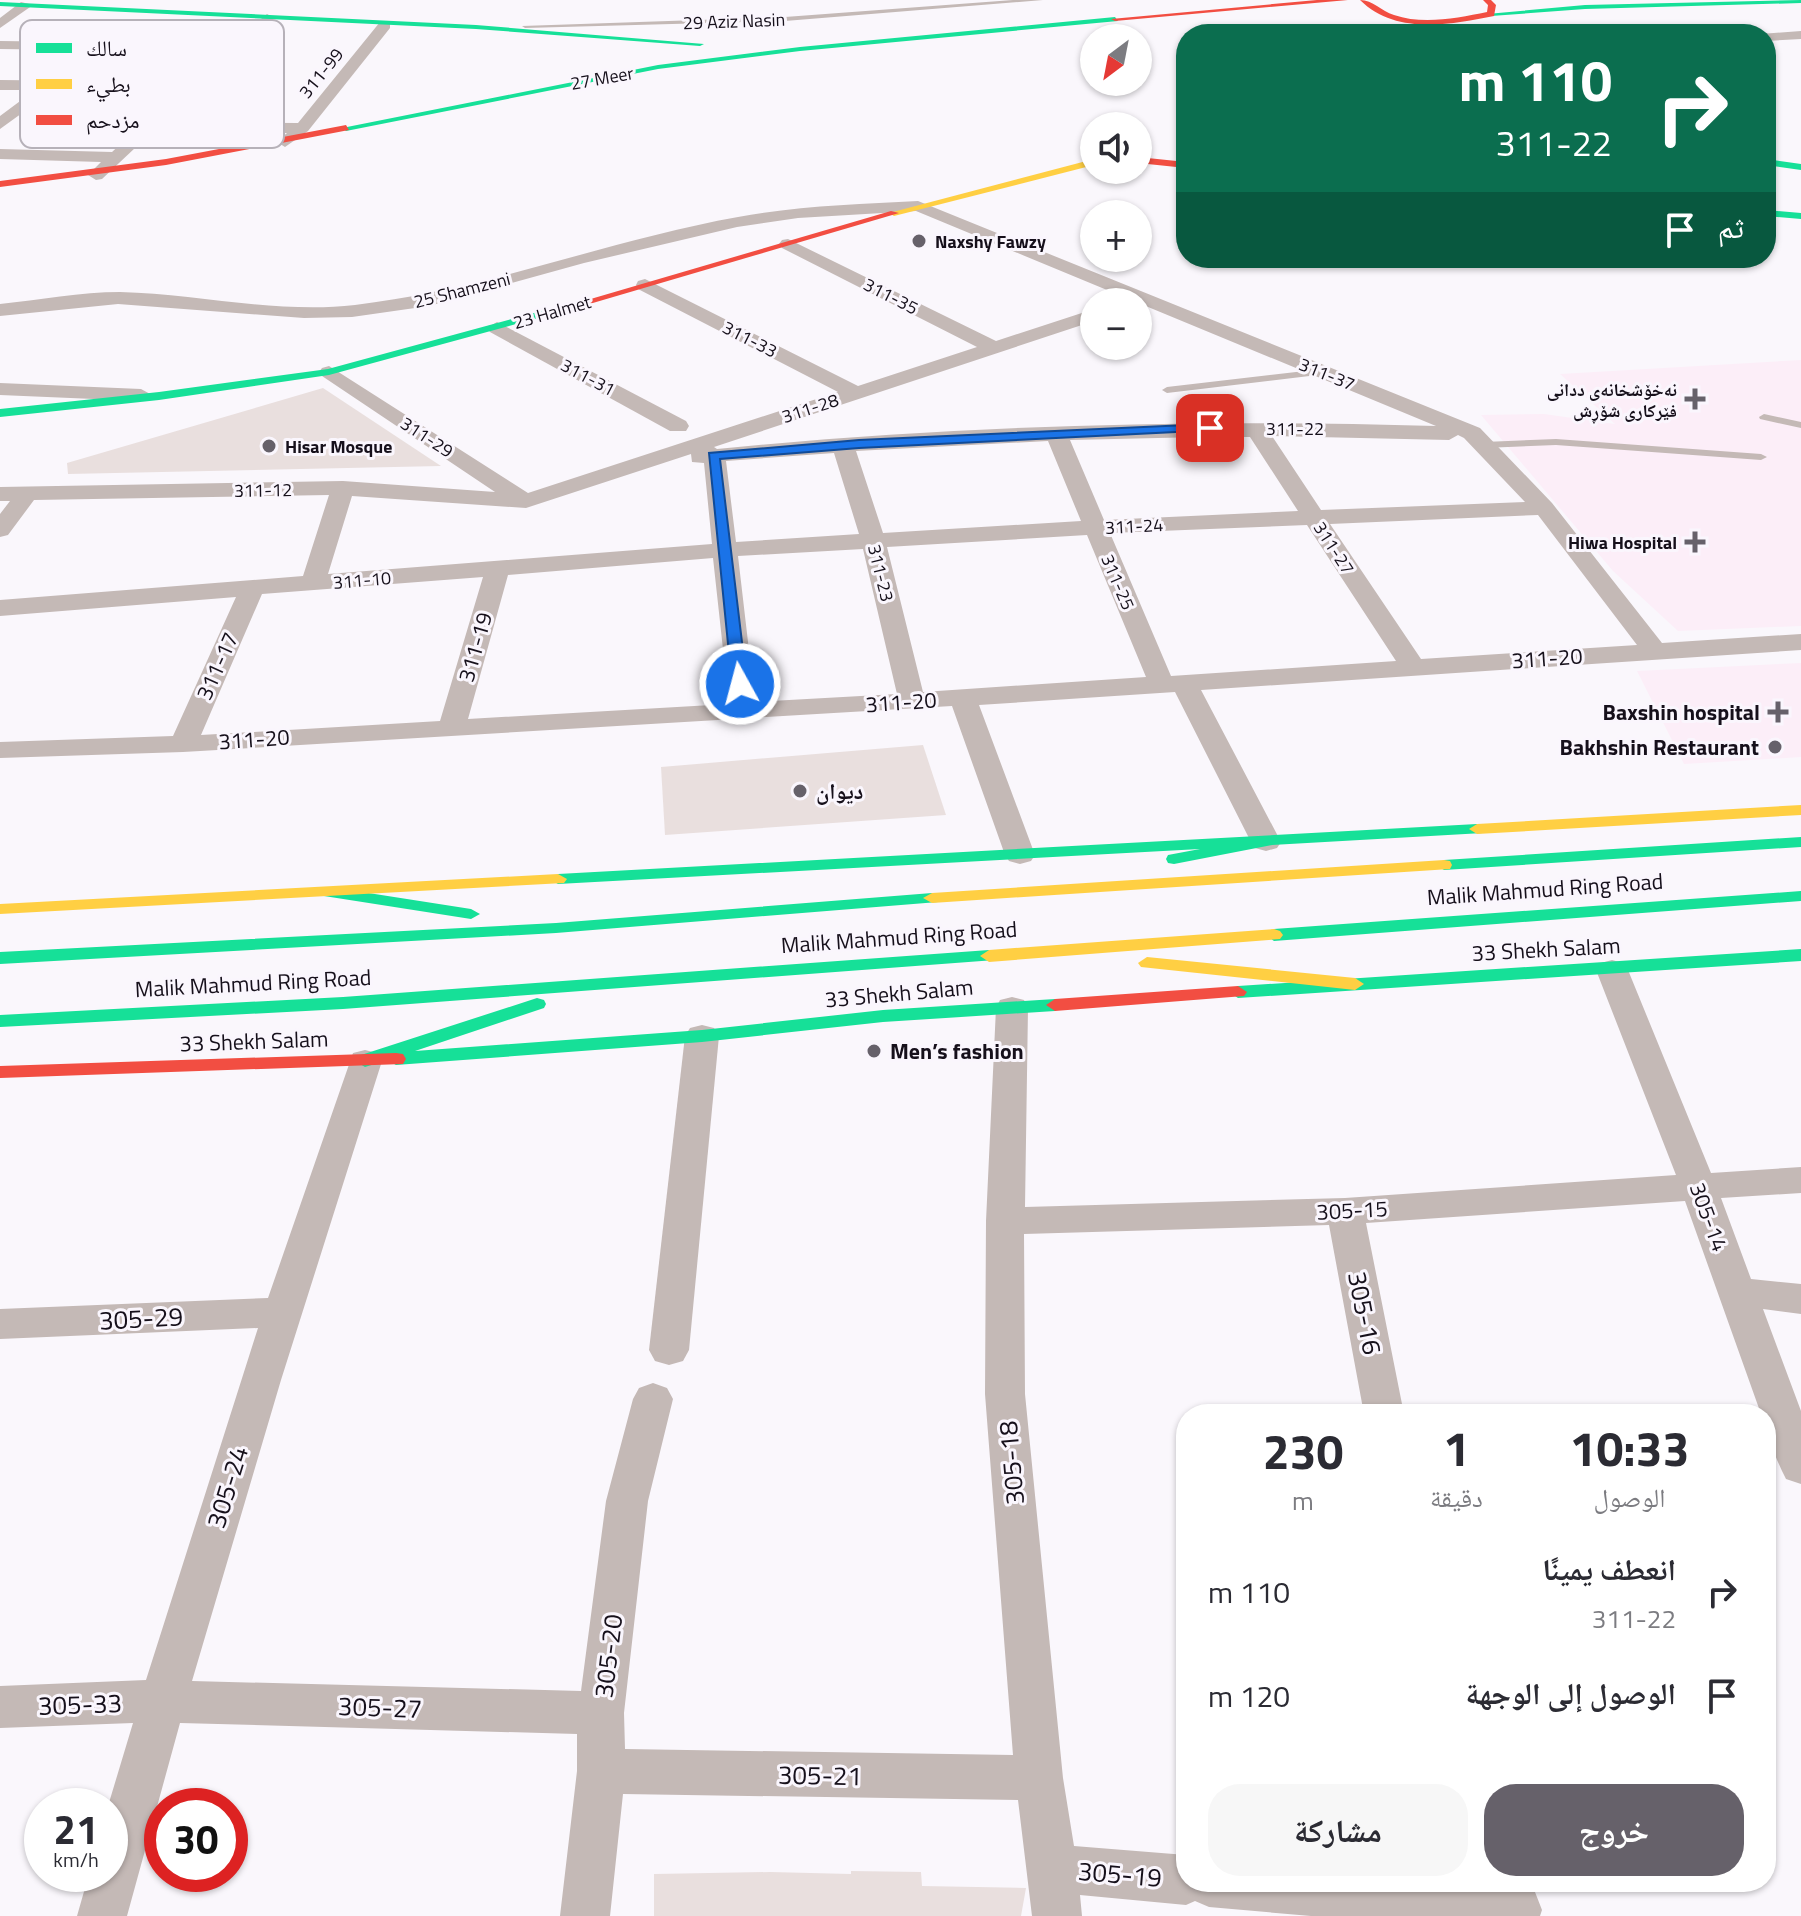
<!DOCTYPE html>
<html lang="ar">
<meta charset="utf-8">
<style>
body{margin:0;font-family:"Titillium Web","Noto Naskh Arabic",sans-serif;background:#f7f7f7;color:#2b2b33;direction:rtl;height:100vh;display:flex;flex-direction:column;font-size:30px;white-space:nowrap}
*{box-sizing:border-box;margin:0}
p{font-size:26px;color:#7c7c81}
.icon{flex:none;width:44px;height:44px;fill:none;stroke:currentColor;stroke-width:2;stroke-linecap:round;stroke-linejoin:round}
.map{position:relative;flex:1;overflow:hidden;direction:ltr}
.side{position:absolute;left:1176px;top:1404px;width:600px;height:488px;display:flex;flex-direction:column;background:#fff;border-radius:32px;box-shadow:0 2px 6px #0004;direction:rtl}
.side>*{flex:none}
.top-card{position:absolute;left:1176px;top:24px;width:600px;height:244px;border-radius:32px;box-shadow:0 2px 6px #0004;direction:rtl;background:#0b6e4f;color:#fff;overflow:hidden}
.needle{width:52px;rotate:212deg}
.buttons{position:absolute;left:1080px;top:24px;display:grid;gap:16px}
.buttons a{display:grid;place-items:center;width:72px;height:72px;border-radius:50%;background:#fff;box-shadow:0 2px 6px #0004;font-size:40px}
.speed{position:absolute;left:24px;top:1788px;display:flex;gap:16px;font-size:40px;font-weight:700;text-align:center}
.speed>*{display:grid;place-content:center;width:104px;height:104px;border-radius:50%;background:#fff;box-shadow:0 2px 6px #0004;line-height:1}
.speed small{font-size:20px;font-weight:400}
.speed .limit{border:12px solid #d22;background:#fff;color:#111}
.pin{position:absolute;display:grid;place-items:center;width:68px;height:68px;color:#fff;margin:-34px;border-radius:16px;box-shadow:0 4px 12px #0006}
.me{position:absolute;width:88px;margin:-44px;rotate:353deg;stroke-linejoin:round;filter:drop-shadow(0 0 6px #0008)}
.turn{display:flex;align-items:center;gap:28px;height:168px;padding:0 32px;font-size:36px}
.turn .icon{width:104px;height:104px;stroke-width:2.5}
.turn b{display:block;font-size:56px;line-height:68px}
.then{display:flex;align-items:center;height:76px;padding:0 32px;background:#0003;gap:16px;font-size:30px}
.eta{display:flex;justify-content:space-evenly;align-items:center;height:136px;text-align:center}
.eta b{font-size:48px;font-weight:700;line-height:56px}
.action{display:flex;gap:16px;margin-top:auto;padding:16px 32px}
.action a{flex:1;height:92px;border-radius:32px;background:#66616a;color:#fff;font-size:32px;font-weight:700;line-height:92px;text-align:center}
.action a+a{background:#f7f7f7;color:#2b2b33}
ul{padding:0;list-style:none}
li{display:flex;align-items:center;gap:24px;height:104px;padding:0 32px}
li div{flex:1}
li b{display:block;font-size:30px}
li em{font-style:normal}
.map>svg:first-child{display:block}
</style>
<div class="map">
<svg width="1801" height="1916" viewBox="0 0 1801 1916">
<rect width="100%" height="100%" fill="#faf7fc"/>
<g fill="#fceef8">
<polygon points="1801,360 1801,626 1678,631 1613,571 1481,415 1544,414 1615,424 1560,374"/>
<polygon points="1801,663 1801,757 1684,764 1637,671"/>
</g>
<g fill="#e9dfde">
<polygon points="323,388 441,466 68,474 67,463"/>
<polygon points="923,745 946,815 665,835 661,767"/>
<polygon points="851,1871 921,1872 922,1886 1026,1888 1021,1916 654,1916 654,1874 770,1872 851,1874"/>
</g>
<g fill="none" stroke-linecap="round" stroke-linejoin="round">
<g fill="#c4b9b6" fill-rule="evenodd">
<polygon points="1013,0 1043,0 785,21 525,28 522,26 785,17"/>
<polygon points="1322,369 1327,372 1326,374 1167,393 1162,390 1167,387"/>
<polygon points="1764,414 1801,422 1801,428 1760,419 1759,417"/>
<polygon points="1556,439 1761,454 1767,457 1761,460 1556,445 1484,448 1478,445 1484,442"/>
</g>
<g fill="#c4b9b6" fill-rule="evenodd">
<polygon points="21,2 33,5 0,28 0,18"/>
<polygon points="267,14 274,18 272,21 163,122 298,123 380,22 390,22 390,28 308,131 285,147 277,142 287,133 152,132 102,179 96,180 88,175 101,162 0,159 0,149 112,152 178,91 54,90 0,129 0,116 35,90 0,90 0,80 188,82 221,52 0,49 0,41 231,44"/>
<polygon points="1801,31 1801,39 1766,41 1766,34 1761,34"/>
<path d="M918,201l562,227 72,75 110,140 139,-9v16l-600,40 80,152 -4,6 -11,3 -11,-3 -4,-6 -76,-150 -196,13 56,150 -4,6 -11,3 -11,-3 -4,-6 -53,-149 -769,46 -183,6v-16l173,-6 63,-139 -236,19v-16l303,-24 26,-81 -295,5 -26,35 -8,2v-23l10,-13h-10v-14l343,-6 152,11 -173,-116 -3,-4 3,-4 7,-2 199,127 310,-101 -200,-103 -2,-4 2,-4 7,-2 213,107 119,-39 -195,-99 -3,-4 3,-4 6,-1 208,102 98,-32v12l-380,126 3,2c239,-24 480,-30 719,-23l-520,-215 -118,7 -61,9 -153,36 -155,43 -77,11 -48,1 -186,-14 -118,12v-12c39,-4 81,-12 120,-12 78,2 158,22 235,13 130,-15 254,-65 383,-88 59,-11 120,-13 180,-16zM1458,435l6,3 61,64 -204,8 -49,-74 177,4zM1202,437h48l48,74 -194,9 -34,-80zM1048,441l33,80 -198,12 -27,-82zM834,453l25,81 -123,8 -10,-81zM691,454l1,8 12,1 8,81 -384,30 24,-78 174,12zM1538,515l99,130 -216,14 -91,-135zM1307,525l89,136 -225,15 -61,-143zM1087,535l59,142 -223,15 -36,-145zM863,549l34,145 -142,8 -17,-146zM713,558l16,146 -261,15 40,-144zM483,577l-43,144 -239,14 61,-141z"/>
<polygon points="497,322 686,421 689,426 686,431 670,431 490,332 487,328"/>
<polygon points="0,383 141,389 152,395 141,401 0,395"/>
<path d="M1612,960l11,3 5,7 83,203 90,-6v26l-80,5 30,81 50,5v30l-38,-5 38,102v73l-15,-5c-10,-20 -20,-43 -20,-65h-5l-76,-213 -319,22 38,191h-40l-35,-189 -305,9 1,160 38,384 11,68 112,9v27h298l33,3 18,7 7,18 -2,6h-229l-102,-9 -14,-6 -9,4 -106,-10 2,21h-50l-14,-116 -395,-6 -13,122h-50l17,-145v-37l-397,-11 -53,193h-50l12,-42h21l-2,-68 25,-83 -133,5v-42l146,-6 112,-352 -258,11v-30l268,-11 85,-245 12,-3 12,3 5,8 -101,319 -89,301 389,10 25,-190 27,-102 6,-11 14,-5 14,5 6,11 -25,102 -24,212 1,36 388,6 -28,-361 1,-173 10,-213 4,-8 12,-3 12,3 4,8 -3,199 320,-9 331,-23 -80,-205 5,-7z"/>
<polygon points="702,1025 714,1028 719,1036 689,1350 683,1361 669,1365 655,1361 649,1350 685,1036 690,1028"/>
</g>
<g fill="#16e098" fill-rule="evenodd">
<polygon points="1801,0 1801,3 1585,9 1491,16 1487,14 1585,5"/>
<polygon points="0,2 476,25 704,44 700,46 476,29 0,6"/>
<polygon points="1115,17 1118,21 800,51 658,69 346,131 342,128 658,65 800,47"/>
<polygon points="1766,159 1801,164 1801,170 1766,165"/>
<polygon points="1766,210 1801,213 1801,219 1766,216"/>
<polygon points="582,300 586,301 586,305 329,375 159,400 0,417 0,409 159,392 328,369"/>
<polygon points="1477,824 1485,829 1483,833 1272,845 1174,864 1168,863 1166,859 1168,855 1200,849 558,884 549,879 558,874"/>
<polygon points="1801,837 1801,847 1444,870 1436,865 1444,860"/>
<polygon points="330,887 471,909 480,914 471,919 324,896 321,892"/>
<polygon points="1801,891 1801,901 1274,941 1265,935 1274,929"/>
<polygon points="932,893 941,898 938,902 556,933 0,964 0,952 556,923"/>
<polygon points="1801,949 1801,961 1238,998 1229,992 1238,986"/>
<polygon points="989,950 995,952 998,956 995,960 343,1009 0,1027 0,1015 343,997"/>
<polygon points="537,998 544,1000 546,1004 544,1008 415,1051 702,1030 883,1010 1055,999 1064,1005 1055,1011 883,1022 702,1042 396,1065 387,1060 365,1067 355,1061 358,1056"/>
</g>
<g fill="#ffcf43" fill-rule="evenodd">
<polygon points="1094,159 1094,165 894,216 889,213"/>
<polygon points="1801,805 1801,815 1477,834 1469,829 1477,824"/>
<polygon points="1444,860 1450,861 1452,865 1450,869 932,903 923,898 932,893"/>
<polygon points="558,874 567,879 564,883 0,914 0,904"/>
<polygon points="1274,929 1280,931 1283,935 1280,939 989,962 980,956 989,950"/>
<polygon points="1147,957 1355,978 1364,984 1355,990 1141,967 1138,963"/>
</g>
<g fill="#f24e42" fill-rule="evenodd">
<polygon points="1317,0 1348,0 1115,21 1111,19"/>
<path d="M1360,0c13,0 21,11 34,15 29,10 64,3 93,-3l1,-7 -5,-5h8l5,5 -2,11c-44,9 -99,19 -134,-16z"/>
<polygon points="346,125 349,130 166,165 0,187 0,181 166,159"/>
<polygon points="1138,157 1186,162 1186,168 1138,163"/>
<polygon points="891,211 899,213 586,305 577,303"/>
<polygon points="1238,986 1247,992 1244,996 1055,1011 1046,1005 1055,999"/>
<polygon points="396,1053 403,1054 406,1059 403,1064 0,1078 0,1066"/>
</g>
</g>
<polygon fill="#1a73e8" stroke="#114b97" stroke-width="2" points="1210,424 1215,425 1215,430 859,448 720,459 747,684 740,689 732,684 709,453 859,440"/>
<g fill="#66616a" stroke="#faf6fd" stroke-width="3">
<circle cx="919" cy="241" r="8"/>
<path d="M1691 387h8v8h8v8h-8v8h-8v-8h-8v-8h8z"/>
<circle cx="269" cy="446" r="8"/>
<path d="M1691 530h8v8h8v8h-8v8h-8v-8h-8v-8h8z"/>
<path d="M1774 700h8v8h8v8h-8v8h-8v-8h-8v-8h8z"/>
<circle cx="1775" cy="747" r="8"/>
<circle cx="800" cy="791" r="8"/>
<circle cx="874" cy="1051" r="8"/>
</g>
<g text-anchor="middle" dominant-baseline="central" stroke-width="6" stroke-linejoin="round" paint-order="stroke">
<g font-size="18" fill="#16101b" stroke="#faf6fd">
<text transform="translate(734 21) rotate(-2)">29 Aziz Nasin</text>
<text transform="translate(321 73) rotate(-51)">311-99</text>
<text transform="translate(602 78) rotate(-10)">27 Meer</text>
<text transform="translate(462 290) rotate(-14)">25 Shamzeni</text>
<text transform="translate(891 296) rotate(27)">311-35</text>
<text transform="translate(552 312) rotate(-16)">23 Halmet</text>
<text transform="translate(750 339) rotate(27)">311-33</text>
<text transform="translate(1327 374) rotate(22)">311-37</text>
<text transform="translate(588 377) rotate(28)">311-31</text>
<text transform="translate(810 408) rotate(-18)">311-28</text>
<text x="1295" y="428">311-22</text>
<text transform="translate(427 437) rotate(33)">311-29</text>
<text transform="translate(263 490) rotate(-1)">311-12</text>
<text transform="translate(1134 526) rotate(-3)">311-24</text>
<text transform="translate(1334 548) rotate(57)">311-27</text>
<text transform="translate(881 573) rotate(76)">311-23</text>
<text transform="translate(362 580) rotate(-5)">311-10</text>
<text transform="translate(1118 582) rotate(67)">311-25</text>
</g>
<g font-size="18" font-weight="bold" fill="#16101b" stroke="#faf6fd" text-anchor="start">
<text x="935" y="241">Naxshy Fawzy</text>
<text x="1677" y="389" text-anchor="end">نەخۆشخانەی ددانی<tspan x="1677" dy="21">فێرکاری شۆڕش</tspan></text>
<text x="285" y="446">Hisar Mosque</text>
<text x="1677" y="542" text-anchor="end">Hiwa Hospital</text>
</g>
<g font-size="22" fill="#16101b" stroke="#faf6fd">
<text transform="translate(475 647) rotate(-74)">311-19</text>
<text transform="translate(1547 658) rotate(-4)">311-20</text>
<text transform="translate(217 666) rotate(-66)">311-17</text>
<text transform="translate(901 702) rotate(-4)">311-20</text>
<text transform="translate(254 739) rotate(-4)">311-20</text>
<text transform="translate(1545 889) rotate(-4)">Malik Mahmud Ring Road</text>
<text transform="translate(899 937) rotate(-4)">Malik Mahmud Ring Road</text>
<text transform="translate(1546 949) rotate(-3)">33 Shekh Salam</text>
<text transform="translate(253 983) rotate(-3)">Malik Mahmud Ring Road</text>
<text transform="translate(899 993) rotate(-5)">33 Shekh Salam</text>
<text transform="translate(254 1041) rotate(-2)">33 Shekh Salam</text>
<text transform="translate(1352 1210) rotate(-3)">305-15</text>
<text transform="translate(1709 1217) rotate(70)">305-14</text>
</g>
<g font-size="22" font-weight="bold" fill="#16101b" stroke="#faf6fd" text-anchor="end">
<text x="1760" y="712">Baxshin hospital</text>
<text x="1759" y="747">Bakhshin Restaurant</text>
<text x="816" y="791" text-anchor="start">دیوان</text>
<text x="890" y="1051" text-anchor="start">Men’s fashion</text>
</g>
<g font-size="26" fill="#16101b" stroke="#faf6fd">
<text transform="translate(1365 1313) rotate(79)">305-16</text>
<text transform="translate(141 1318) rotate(-3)">305-29</text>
<text transform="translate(1011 1463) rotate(-95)">305-18</text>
<text transform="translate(227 1487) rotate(-73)">305-24</text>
<text transform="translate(608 1656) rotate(-83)">305-20</text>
<text transform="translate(80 1704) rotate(-2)">305-33</text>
<text transform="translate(380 1707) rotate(2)">305-27</text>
<text transform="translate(820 1775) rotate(1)">305-21</text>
<text transform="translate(1120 1874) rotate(5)">305-19</text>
</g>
</g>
<rect x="20" y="20" width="264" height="128" rx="12" fill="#faf6fd" stroke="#b6b1b9" stroke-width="2"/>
<rect x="36" y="43" width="36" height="10" fill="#16e098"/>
<rect x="36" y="79" width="36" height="10" fill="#ffcf43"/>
<rect x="36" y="115" width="36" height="10" fill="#f24e42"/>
<g font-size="22" fill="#16101b">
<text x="86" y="56">سالك</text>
<text x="86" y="92">بطيء</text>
<text x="86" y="128">مزدحم</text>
</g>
</svg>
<div class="buttons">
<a><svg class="needle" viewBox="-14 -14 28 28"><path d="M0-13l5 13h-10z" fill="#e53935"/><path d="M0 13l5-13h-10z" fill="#7c7c81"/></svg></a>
<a><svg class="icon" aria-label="sound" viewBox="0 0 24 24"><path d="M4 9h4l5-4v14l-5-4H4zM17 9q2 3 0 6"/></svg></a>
<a>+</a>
<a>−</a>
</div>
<div class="speed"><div>21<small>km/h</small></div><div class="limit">30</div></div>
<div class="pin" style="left:1210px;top:428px;background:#d93025"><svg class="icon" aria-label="arrive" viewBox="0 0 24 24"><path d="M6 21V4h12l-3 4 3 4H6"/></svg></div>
<svg class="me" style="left:740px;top:684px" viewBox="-20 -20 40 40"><circle r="17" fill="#1a73e8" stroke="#fff" stroke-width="3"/><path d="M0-11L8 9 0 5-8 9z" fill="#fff"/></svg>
<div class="top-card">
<div class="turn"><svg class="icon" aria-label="right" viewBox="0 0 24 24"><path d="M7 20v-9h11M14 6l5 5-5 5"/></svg><div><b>110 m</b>311-22</div></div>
<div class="then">ثم<svg class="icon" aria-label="arrive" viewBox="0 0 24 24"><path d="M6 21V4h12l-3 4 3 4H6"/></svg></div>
</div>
<section class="side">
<div class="eta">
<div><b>10:33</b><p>الوصول</p></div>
<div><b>1</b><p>دقيقة</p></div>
<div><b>230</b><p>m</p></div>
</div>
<ul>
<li><svg class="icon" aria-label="right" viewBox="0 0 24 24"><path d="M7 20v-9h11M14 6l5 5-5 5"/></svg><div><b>انعطف يمينًا</b><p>311-22</p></div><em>110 m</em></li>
<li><svg class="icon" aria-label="arrive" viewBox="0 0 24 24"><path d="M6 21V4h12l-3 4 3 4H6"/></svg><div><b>الوصول إلى الوجهة</b></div><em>120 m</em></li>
</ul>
<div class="action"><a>خروج</a><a>مشاركة</a></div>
</section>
</div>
